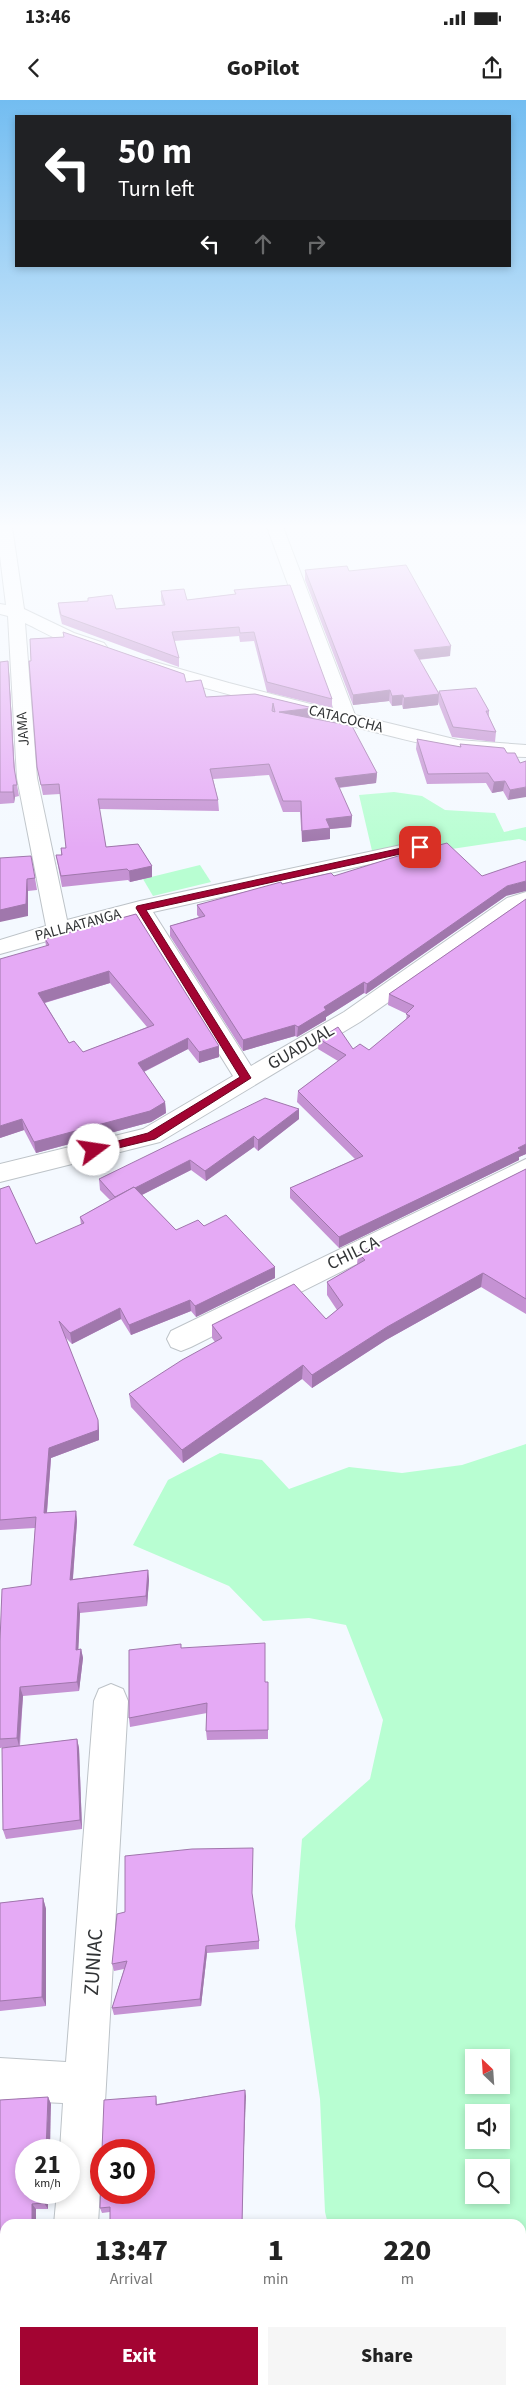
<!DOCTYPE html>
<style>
body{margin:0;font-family:"Source Sans 3",sans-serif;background:#f6f6f6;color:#222;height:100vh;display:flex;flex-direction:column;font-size:19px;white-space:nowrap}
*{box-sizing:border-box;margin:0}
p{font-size:16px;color:#767676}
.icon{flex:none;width:28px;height:28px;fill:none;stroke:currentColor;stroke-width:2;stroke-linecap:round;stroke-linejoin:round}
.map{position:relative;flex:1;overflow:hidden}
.details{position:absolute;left:0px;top:2119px;width:526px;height:176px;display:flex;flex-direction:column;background:#fff;border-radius:15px 15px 0 0;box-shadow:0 2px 8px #0003}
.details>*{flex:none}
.guide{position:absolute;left:15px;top:15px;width:496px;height:152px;border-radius:0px;box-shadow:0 2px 8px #0003;background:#202124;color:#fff;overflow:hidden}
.needle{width:32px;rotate:335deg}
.controls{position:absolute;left:465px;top:1949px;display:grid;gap:10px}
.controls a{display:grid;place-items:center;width:45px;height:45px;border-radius:0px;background:#fff;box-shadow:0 2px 8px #0003;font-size:25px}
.speed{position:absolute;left:15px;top:2039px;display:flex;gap:10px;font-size:25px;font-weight:700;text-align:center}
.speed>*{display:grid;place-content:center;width:65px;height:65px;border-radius:50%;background:#fff;box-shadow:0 2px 8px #0003;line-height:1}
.speed small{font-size:12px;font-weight:400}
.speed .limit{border:8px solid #d22;background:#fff;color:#111}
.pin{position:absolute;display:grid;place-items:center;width:42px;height:42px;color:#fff;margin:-21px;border-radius:10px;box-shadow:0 2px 8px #0006}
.me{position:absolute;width:55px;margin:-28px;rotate:76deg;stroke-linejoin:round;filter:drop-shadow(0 0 4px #0008)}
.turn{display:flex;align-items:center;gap:18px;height:105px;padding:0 20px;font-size:22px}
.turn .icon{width:65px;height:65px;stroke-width:2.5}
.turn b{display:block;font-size:35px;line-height:42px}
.lanes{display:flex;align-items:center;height:48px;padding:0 20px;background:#0003;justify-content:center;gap:25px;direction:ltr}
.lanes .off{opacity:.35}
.eta{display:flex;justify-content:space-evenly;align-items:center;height:85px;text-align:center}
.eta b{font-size:30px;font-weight:800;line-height:35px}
.cta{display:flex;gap:10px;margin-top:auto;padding:10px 20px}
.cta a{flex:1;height:58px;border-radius:0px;background:#a30432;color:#fff;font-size:20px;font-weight:800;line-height:58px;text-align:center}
.cta a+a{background:#f6f6f6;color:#222}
.status{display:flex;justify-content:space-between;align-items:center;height:35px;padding:0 25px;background:#fff;direction:ltr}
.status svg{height:14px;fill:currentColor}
header{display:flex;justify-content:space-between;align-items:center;height:65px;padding:0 20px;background:#fff;font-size:22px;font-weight:800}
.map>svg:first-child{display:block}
</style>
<div class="status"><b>13:46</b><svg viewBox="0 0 49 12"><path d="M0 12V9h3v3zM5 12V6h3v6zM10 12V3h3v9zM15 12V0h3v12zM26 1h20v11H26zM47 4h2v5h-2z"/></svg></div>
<header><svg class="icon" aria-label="back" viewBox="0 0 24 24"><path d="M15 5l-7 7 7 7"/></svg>GoPilot<svg class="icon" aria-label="share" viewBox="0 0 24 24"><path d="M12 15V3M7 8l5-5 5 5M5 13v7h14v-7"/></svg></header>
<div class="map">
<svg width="526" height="2294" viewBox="0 0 526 2294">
<rect width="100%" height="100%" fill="#f4f9ff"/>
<g fill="#b8fed2" fill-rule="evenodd">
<polygon points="394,692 422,696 445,710 495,713 504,732 526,727 526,741 519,739 425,753 373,755 359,695"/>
<polygon points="200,765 211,782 153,796 143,779"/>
<path d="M526,1344v950h-176l2,-4h169v-166h-193l-3,-12 -5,-113 -25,-173 7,-87 68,-60 13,-59 -37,-95 -37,-7 -46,3 -34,-35 -96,-41 35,-65 52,-27 42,7 27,29 60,-22 53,6 60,-8zM474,1958h27v27h-27zM474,2012h27v28h-27zM474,2068h27v27h-27z"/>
</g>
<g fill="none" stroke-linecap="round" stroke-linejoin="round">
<g stroke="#bdc3c8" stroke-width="2">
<g id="minor">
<path d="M0,427h12l12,82 50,24 30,10 3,4 -3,4c-20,5 -60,-19 -79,-28l12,155 30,142 73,-19 280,-60 7,2 3,4 -3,4 -7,2 -267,59 98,154 93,-54 163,-114 19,-6v14l-166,116 -200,120 -160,40v-18l143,-35 90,-53 -99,-159 -134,37v-14l46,-14 -29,-148 -9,-162 -8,-2v-10l6,1 -6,-49z"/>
<path d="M267,427h16l72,188 103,25 68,5v12c-64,-1 -124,-18 -186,-34 -67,-17 -133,-33 -198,-54l-3,-4 3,-4 6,-1 81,23 105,27z"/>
<polygon points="526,1059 526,1079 191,1247 181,1251 171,1247 167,1239 171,1231"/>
<polygon points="111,1584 123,1589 128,1601 98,2124 54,2124 57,2092 69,2092 69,2050 60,2050 63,2003 0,2000 0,1958 66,1962 94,1601 99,1589"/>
<rect x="42" y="2290" width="46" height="4"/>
</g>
</g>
<use href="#minor" fill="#fff" fill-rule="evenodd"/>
</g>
<g fill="#c592d3" fill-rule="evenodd">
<polygon points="305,470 349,471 450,556 419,560 439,593 439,591 489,611 489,617 496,632 495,642 452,637 438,602 438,605 403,609 402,605 392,606 389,601 353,605 305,480"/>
<polygon points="234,490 332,599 332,608 267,592 254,541 240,542 239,536 174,541 179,558 179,567 62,524 59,512 58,503 88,501 88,498 116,509 163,505 161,500 161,491 187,500 235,494"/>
<polygon points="63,532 184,574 186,582 201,580 206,597 255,594 313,608 313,619 352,626 377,673 376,683 339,688 352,716 351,727 330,729 330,739 302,742 300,712 283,712 269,675 213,679 218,700 219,711 99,709 106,747 138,744 152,766 152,777 130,782 128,780 62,787 56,755 61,755 61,748 66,748 60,694 43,695 37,667 29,561 31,561 30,539 64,537"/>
<polygon points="0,562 9,572 15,674 19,696 15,697 14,703 0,704"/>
<polygon points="417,639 460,647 460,644 507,653 520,663 508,700 503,691 492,693 486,683 427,684 416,649"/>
<polygon points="0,758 35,778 37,790 28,791 28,816"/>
<polygon points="334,776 482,776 506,796 366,894 364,893 326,917 326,920 297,937 295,936 243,951 170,836 170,826 199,817 197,815 197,805 282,784"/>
<polygon points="526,799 526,1054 519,1057 519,1060 339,1148 290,1098 290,1088 355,1059 297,1002 298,991 338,961 318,949 319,939 353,949 369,950 406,920 407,914 388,905 389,894"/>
<path d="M136,814l83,143 -20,6 -11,-14 -44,23 21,30 1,11 -15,9 -115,31 -12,-23 -24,8 46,-192 -1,-7zM110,883l37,44 -64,25 -14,-9 -24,-40z"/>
<polygon points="299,1009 299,1019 258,1051 254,1047 206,1081 191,1070 142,1095 176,1130 204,1126 275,1167 275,1178 196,1217 191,1211 131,1235 121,1219 72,1244 65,1237 98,1320 99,1331 99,1340 51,1358 47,1413 76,1411 77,1421 73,1479 148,1470 149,1480 147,1506 80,1513 78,1549 81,1549 83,1558 79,1591 23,1596 20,1646 77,1639 79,1648 82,1729 6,1739 3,1730 11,1647 0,1648 0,1541 31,1485 35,1428 0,1430 0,1089 36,1144 81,1125 80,1117 110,1100 100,1090 99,1079"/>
<polygon points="526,1069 526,1214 481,1187 386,1240 312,1288 302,1279 183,1363 131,1307 129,1294 215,1242 212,1238 212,1225 326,1219 337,1210 327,1195 327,1182 357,1165 358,1153"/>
<polygon points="181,1548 265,1582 268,1582 268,1639 207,1640 206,1631 207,1613 130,1627 129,1618"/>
<polygon points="252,1795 259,1841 259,1849 207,1853 201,1906 114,1915 112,1908 124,1869 114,1871 112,1864"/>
<polygon points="43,1798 46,1809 46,1906 0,1911 0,1803"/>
<polygon points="245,1990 242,2124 110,2112 102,2113 100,2108 156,1996 157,2004"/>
<polygon points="48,1997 51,2004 26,2092 48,2092 48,2109 36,2109 5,2124 5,2240 0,2241 0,2000"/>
</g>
<g fill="#a077ac">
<polygon points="451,546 450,556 413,560 414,550"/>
<polygon points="8,561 9,572 15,678 14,667"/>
<polygon points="390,590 389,601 353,605 353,595"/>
<polygon points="439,594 438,605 403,609 404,598"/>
<polygon points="403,595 402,605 392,606 392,596"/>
<polygon points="313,608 313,619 279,612"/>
<polygon points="377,673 376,683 334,688 335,678"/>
<polygon points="505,681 503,691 492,693 494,682"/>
<polygon points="13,685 15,697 14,703 13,692"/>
<polygon points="526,687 526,697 508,700 510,690"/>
<polygon points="352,716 351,727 330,729 330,739 302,742 302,731 326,719"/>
<polygon points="152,766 152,777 130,782 129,771"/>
<polygon points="27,779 28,791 28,816 0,822 0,810"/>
<polygon points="526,781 526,791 506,796 366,894 367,884 507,786"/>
<polygon points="109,871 110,883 40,904 38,893"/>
<polygon points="364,882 364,893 326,917 326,920 297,937 298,927 324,907"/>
<polygon points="295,925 295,936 243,951 243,940"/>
<polygon points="188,938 188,949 139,974 138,963"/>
<polygon points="219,946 219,957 199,963 199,952"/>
<polygon points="165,1002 166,1013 151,1022 36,1053 34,1042"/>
<polygon points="299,1009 299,1019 258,1051 258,1040"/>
<polygon points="22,1019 24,1030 0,1038 0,1026"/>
<polygon points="254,1036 254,1047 206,1081 205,1071"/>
<polygon points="526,1044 526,1054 519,1057 519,1060 339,1148 339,1137"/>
<polygon points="190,1060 191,1070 116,1108 115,1098"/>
<polygon points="275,1167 275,1178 196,1217 195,1206"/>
<polygon points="483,1173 481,1187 386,1240 312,1288 312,1275 387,1227"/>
<polygon points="190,1200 191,1211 131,1235 129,1225"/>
<polygon points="120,1208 121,1219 72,1244 70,1233"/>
<polygon points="303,1265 302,1279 183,1363 182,1350"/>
<polygon points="98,1320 99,1331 99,1340 51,1358 46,1423 44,1413 49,1348"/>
<polygon points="76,1411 77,1421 72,1489 70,1480"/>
<polygon points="148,1470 149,1480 147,1506 146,1496"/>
<polygon points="78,1503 80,1513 78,1559 76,1550"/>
<polygon points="81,1549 83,1558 79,1591 77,1582"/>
<polygon points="20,1587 23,1596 19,1646 17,1638"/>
<polygon points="77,1639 79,1648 82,1729 80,1720"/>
<polygon points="43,1798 46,1809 46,1906 42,1897"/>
<polygon points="206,1846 207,1853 201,1906 200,1899"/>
<polygon points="245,1990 246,1996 241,2124 241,2119"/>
<polygon points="48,1997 51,2004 50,2050 46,2050"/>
<polygon points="44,2092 48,2092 48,2109 44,2103"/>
<polygon points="32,2104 36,2109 36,2124 32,2124"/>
</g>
<g fill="#e5aaf5" stroke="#a077ac" fill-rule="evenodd">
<polygon points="406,465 451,546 414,550 439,594 404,598 403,595 392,596 390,590 353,595 305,470 347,466 349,471"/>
<polygon points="290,485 332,599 267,582 254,532 240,533 239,527 172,532 179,558 61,515 58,503 88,501 88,498 112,495 116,509 165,505 161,491 184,489 187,500 236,494 234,490"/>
<path d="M63,532l121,42 2,8 15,-2 5,17 49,-3 58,14 -34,4 73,14 25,47 -42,5 17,38 -26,3 4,9 -28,3 -1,-30h-18l-14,-37 -59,5 8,31 -120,-1 8,48 32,-3 14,22 -23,5 -2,-2 -66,7 -5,-21h6l-1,-7h5l-7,-64 -18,1 -4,-18 -8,-106h2l-1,-22 34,-2zM273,603l2,9 -3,-1z"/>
<polygon points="8,561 14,667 17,685 13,685 13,692 0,692 0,562"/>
<polygon points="476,588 489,611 486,611 496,632 453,627 439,591"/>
<polygon points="417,639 461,647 460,644 504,648 507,653 515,653 520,663 526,661 526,687 510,690 505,681 494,682 488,673 428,674"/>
<polygon points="447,743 482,776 526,761 526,781 507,786 367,884 364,882 324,907 326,910 298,927 295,925 243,940 170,826 205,816 197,805 281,782 282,784 331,773 334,776 398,756"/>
<polygon points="31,756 35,778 27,779 26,804 0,810 0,758"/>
<polygon points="526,799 526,1044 518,1048 521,1050 339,1137 290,1088 363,1056 298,991 346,955 319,939 338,927 353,949 360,944 369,950 410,916 406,914 414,906 389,894"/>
<path d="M136,814l83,132 -20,6 -11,-14 -50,25 27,39 -15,9 -116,31 -12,-23 -22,7v-167l49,-14 -4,-6zM109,871l45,54 -71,27 -9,-11 -5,2 -31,-50z"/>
<polygon points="265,998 299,1009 258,1040 254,1036 205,1071 190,1060 135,1088 134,1087 115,1097 99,1079"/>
<polygon points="526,1069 526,1199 483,1173 387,1227 312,1275 303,1265 182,1350 129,1294 182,1260 222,1238 212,1225 294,1184 326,1219 343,1205 327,1182 365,1160 358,1153"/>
<polygon points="9,1086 36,1144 84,1123 80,1117 134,1087 176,1130 198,1120 204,1126 226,1115 275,1167 195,1206 190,1200 129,1225 120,1208 70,1233 59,1221 98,1320 98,1330 49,1348 44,1413 76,1411 70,1480 148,1470 146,1496 78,1503 76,1550 81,1549 77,1582 20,1587 17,1638 0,1639 0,1541 2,1489 31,1485 36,1417 0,1420 0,1089"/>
<polygon points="265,1543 265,1582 268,1582 268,1630 206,1631 207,1603 129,1618 129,1550 181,1544 181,1548"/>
<polygon points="77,1639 80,1720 3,1730 2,1648"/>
<polygon points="253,1748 252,1793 259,1841 206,1846 200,1899 112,1908 127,1861 112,1864 117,1814 125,1812 125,1756 192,1749"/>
<polygon points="43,1798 42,1897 0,1901 0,1803"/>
<polygon points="245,1990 242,2124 110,2124 110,2107 100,2108 101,2077 101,2092 144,2092 144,2050 102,2050 104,2000 156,1996 156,2005"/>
<polygon points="48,1997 46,2050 26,2050 26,2092 44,2092 44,2103 32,2104 32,2124 5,2124 5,2236 0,2237 0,2000"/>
</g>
<linearGradient id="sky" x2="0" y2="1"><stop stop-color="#73bdf1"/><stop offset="0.57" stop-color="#fafcff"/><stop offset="1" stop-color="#fafcff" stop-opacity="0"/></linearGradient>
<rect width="526" height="748" fill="url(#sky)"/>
<polygon fill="#a30432" stroke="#6a0320" points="420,744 423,745 423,749 146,810 251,978 155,1039 94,1054 91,1053 91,1048 148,1033 240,977 136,808 137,806"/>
<g text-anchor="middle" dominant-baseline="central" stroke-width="4" stroke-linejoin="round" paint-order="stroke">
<g font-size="15" fill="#313335" stroke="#fff">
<text transform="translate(346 619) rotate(14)">CATACOCHA</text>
<text transform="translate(23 629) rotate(-94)">JAMA</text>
<text transform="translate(78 825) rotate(-15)">PALLAATANGA</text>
</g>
<g font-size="18" fill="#313335" stroke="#fff">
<text transform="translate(301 947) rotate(-30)">GUADUAL</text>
<text transform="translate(353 1153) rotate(-26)">CHILCA</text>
</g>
<g font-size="21" fill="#313335" stroke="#fff">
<text transform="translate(93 1862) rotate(-86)">ZUNIAC</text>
</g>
</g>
</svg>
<div class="controls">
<a><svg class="needle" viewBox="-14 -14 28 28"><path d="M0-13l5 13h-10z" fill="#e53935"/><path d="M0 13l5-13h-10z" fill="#767676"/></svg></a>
<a><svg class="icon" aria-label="sound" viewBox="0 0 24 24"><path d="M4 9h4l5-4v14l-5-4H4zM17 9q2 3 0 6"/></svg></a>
<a><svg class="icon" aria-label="search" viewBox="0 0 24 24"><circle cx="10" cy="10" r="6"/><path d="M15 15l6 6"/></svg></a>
</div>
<div class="speed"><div>21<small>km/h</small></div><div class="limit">30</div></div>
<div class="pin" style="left:420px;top:747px;background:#d93025"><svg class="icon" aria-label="arrive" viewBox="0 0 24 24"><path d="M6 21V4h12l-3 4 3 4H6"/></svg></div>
<svg class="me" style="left:94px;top:1050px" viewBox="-20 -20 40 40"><circle r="19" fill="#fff"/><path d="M0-13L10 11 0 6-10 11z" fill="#a30432"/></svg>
<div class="guide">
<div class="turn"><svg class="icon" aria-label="left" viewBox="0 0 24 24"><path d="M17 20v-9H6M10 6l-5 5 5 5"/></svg><div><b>50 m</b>Turn left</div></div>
<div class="lanes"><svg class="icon" aria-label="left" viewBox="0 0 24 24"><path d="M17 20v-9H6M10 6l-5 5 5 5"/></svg><svg class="icon off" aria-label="ahead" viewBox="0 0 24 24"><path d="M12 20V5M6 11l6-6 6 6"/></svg><svg class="icon off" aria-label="right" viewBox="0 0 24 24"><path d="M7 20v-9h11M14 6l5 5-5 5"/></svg></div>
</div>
<section class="details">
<div class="eta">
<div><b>13:47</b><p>Arrival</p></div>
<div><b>1</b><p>min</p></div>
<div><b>220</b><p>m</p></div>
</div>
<div class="cta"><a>Exit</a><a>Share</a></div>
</section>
</div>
